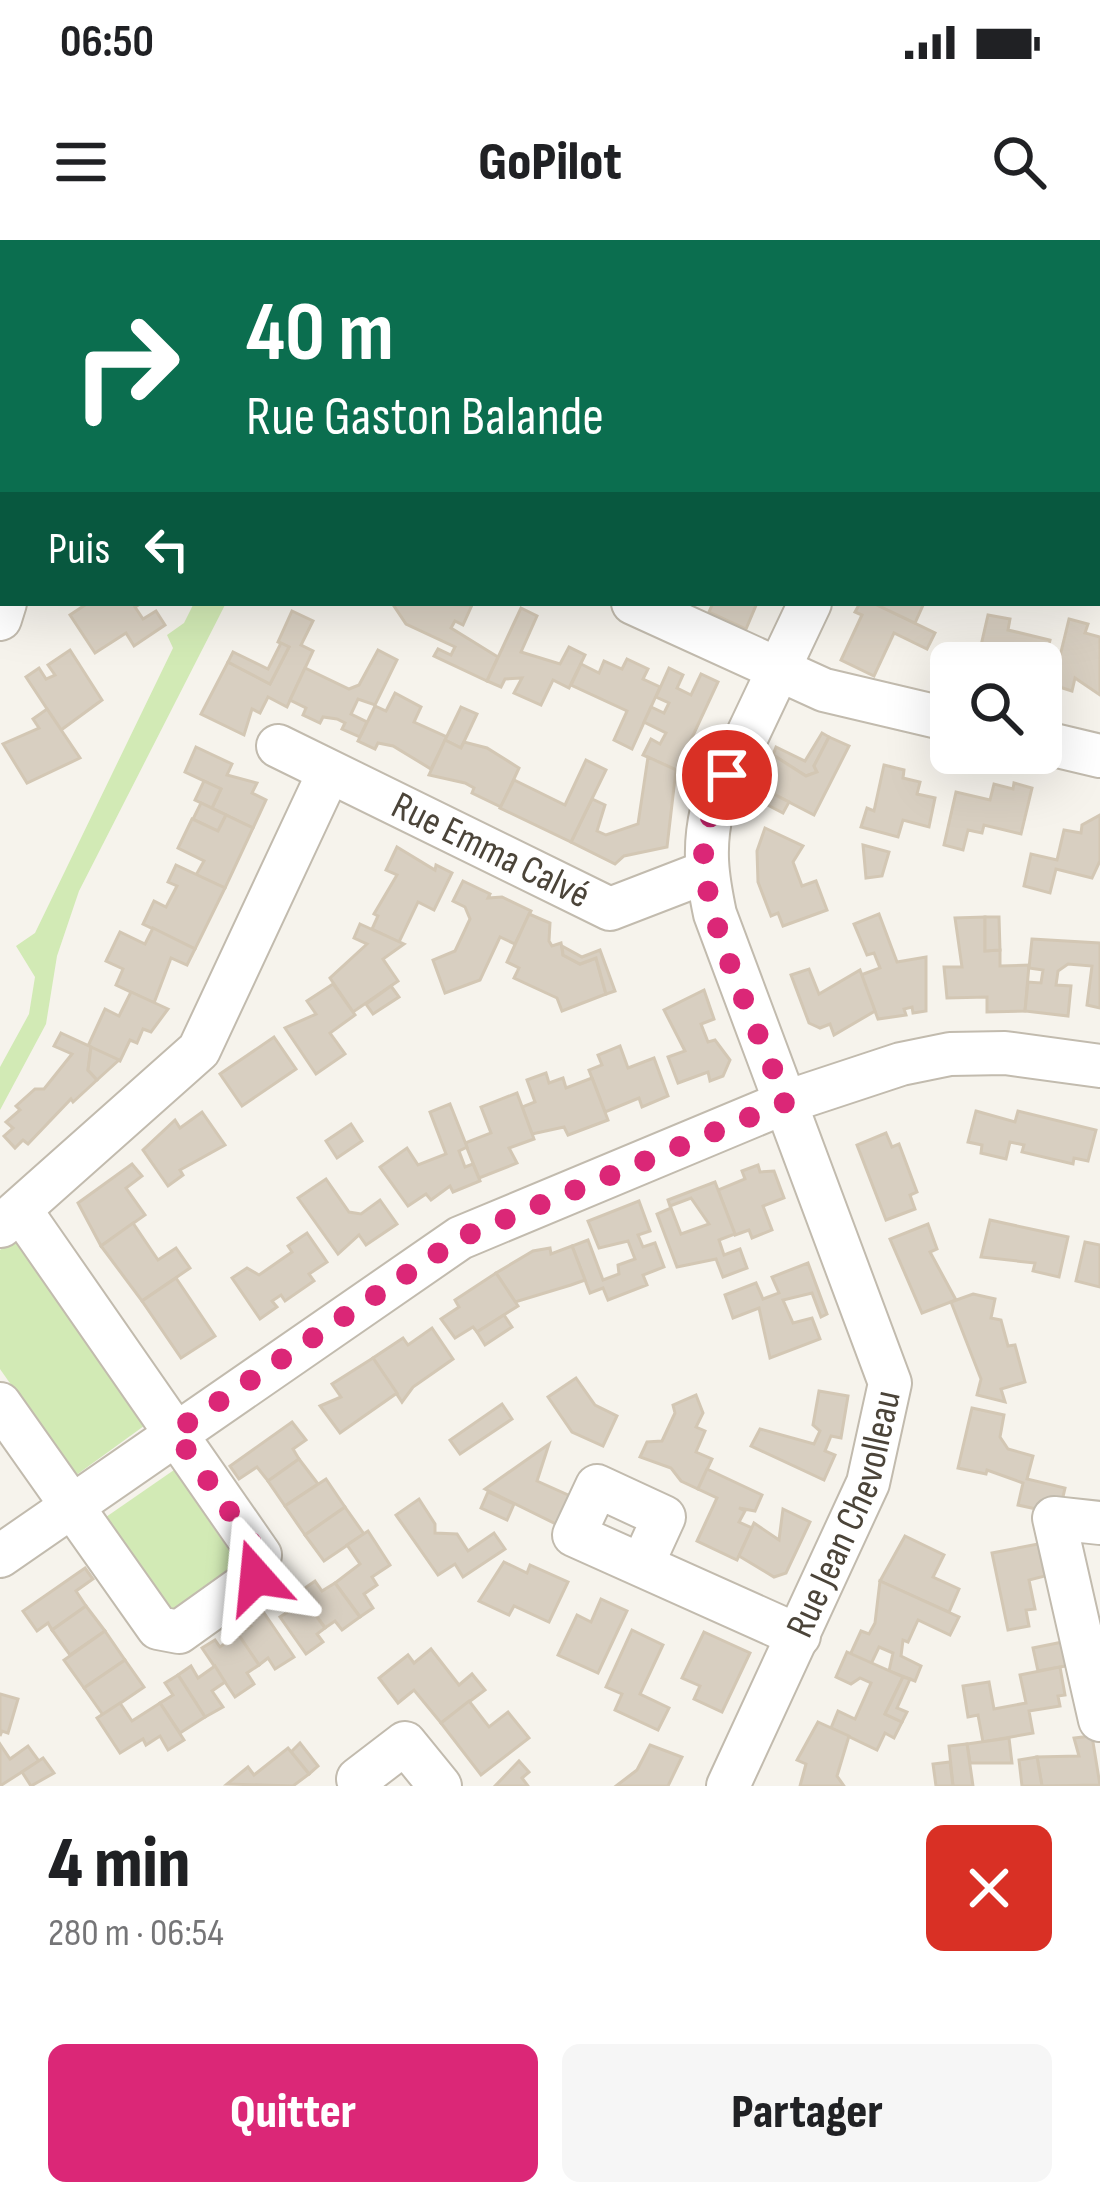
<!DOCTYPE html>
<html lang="fr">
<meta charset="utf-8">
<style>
body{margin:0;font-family:"Sofia Sans Condensed",sans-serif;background:#f6f6f6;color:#202124;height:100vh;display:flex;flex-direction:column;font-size:45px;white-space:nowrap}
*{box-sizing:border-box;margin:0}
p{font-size:39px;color:#757577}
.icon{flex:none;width:66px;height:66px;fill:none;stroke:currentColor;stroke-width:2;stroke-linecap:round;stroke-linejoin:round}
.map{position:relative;height:1546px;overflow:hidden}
.drawer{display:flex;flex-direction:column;background:#fff;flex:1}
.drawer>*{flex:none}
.banner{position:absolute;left:0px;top:0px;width:1101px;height:366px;box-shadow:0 12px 48px #0002;background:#0b6e4f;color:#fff;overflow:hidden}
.tools{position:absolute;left:930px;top:402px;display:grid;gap:24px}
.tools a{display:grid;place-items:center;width:132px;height:132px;border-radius:18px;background:#fff;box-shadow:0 12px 48px #0002;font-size:60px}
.pin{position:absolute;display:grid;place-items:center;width:102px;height:102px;color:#fff;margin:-51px;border:6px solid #fff;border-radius:50%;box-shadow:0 3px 12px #0007}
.me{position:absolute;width:132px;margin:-66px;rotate:342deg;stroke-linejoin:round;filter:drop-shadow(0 0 9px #0008)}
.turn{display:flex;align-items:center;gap:42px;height:252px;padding:0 48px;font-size:54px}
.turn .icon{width:156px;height:156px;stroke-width:2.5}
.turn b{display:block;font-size:84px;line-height:102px}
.then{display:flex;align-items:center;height:114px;padding:0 48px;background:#0003;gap:24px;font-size:45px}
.round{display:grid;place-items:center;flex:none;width:126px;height:126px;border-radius:18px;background:#f6f6f6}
.summary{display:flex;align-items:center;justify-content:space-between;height:204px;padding:0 48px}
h1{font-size:72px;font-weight:800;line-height:90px}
.button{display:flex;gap:24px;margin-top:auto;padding:24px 48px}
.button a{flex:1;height:138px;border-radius:18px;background:#db2777;color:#fff;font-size:48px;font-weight:800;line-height:138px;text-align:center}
.button a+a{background:#f6f6f6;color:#202124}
.status{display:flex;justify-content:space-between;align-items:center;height:84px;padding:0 60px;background:#fff;direction:ltr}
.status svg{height:33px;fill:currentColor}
header{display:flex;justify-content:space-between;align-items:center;height:156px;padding:0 48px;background:#fff;font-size:54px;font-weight:800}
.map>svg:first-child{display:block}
</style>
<div class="status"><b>06:50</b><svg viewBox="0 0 49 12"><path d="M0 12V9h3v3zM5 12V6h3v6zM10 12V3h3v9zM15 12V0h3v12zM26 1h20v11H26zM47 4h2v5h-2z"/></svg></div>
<header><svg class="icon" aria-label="menu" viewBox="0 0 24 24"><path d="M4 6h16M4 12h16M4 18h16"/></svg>GoPilot<svg class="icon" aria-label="search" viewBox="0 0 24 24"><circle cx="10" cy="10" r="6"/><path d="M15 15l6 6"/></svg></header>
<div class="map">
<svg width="1100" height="1546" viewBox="0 0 1100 1546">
<rect width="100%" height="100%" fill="#f6f3ec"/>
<g fill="#d2eab5">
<polygon points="194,363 226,363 79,651 57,716 46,784 0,870 0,827 29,774 35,737 16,706 35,693 173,408 167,395 184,383"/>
<polygon points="19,996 148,1183 75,1236 0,1129 0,1010"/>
<polygon points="174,1230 241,1328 174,1374 106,1277"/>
</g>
<g fill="#d8cfc1" stroke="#d3c7b4" stroke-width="3">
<polygon points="88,363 142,363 135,367 143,379 156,371 165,385 134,406 126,393 95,413 70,375"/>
<polygon points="392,363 472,365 463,385 455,381 451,388 498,417 487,441 434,416 438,409 451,415 455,407 406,384"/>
<polygon points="713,363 757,363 746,389 709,372"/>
<polygon points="860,363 873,363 935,393 927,409 894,393 874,436 841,420 862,375 855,372"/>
<polygon points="873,363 924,363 915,383"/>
<polygon points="521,368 537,376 521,412 560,424 569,407 585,415 569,448 553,440 541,465 514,453 522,438 505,439 501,447 487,441"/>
<polygon points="292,371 313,381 301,405 313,411 287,467 268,457 260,473 252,469 244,495 201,474 228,422 270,444 289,407 278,402"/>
<polygon points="988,375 1010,379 1008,390 1050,400 1041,439 1041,423 977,423"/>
<polygon points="1069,379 1088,384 1085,393 1100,397 1100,455 1075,438 1072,451 1053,445"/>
<polygon points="281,403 289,407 270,444 228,422 233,412 268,429"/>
<polygon points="70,410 102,460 61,490 26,437 39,428 46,439 55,435 48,425"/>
<polygon points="378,410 397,420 375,465 358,459 351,474 367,482 360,497 342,489 345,483 337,479 323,477 320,483 303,475 306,468 290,460 305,428 349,449 359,445"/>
<polygon points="627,419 648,429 643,439 660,447 632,509 614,500 627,471 571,445 581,424 599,433 604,421 622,429"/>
<polygon points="669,428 683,435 677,448 691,455 701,434 718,442 689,504 692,515 683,533 643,515 651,499 660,504 666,493 644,482 651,467 664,473 669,463 656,457"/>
<polygon points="395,453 421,467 414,482 447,497 431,529 393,506 378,503 375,509 358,501 375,466 386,471"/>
<polygon points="461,467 477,474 461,508 445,500"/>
<polygon points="47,469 80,518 27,543 3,504 39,488 33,479"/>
<polygon points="822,493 829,497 814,526 817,532 806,536 773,515 776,507 805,521"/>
<polygon points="829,497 849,506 814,575 758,546 773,515 806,536 817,532 814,526"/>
<polygon points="445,500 461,508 464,502 487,508 519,528 501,567 472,553 474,548 465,543 429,535"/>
<polygon points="196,507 232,524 227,535 257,543 252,553 266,560 253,588 212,568 221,549 185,532"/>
<polygon points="648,517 676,530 667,607 624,616 615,624 571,602 592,559 605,565 597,591 606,595 638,584"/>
<polygon points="586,520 606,530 571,602 500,568 514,540 565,565"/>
<polygon points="884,525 904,530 903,538 920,542 917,554 935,558 929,587 903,580 898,597 861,587 867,568 874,571"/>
<polygon points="204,541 221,549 212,568 195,560"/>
<polygon points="1014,543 1032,548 1021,594 984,585 982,593 968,590 963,610 944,605 956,552 990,560 994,544 1013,549"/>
<polygon points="758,546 789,562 783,573 752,557"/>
<polygon points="201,563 226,575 218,591 193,579"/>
<polygon points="226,575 253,588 225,648 196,635 204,621 178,608 192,579 218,591"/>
<polygon points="1100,575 1100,621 1092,638 1056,629 1050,653 1024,646 1031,614 1057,620 1064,590 1081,593 1082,585"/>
<polygon points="765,588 803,606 793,622 802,646 816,641 827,670 783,686 778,673 771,676 758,642 757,611"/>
<polygon points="863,605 889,612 882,636 866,638"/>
<polygon points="397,607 435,630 436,625 452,633 434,670 418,662 399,702 372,689 378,676 374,674 397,635 386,630"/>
<polygon points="176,625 225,648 195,709 143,684 154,661 166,667 177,646 168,642"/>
<polygon points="463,641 490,654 488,658 502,657 531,671 515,704 500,697 480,740 445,753 433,720 455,711 470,679 465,667 453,661"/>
<polygon points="529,674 550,683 549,701 552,706 561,703 563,715 580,724 596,718 606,754 562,771 557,758 514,738 519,728 507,722"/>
<polygon points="879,674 897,722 926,717 926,771 913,773 912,767 904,769 906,775 878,779 861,735 880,728 874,713 867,715 854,684"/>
<polygon points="985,677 985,711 1000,710 1000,726 1029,725 1025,771 987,772 987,757 947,758 944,727 962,727 955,678"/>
<polygon points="985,677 999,677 1000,710 985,711"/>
<polygon points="360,684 404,704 383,719 398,741 353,772 330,738 367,704 354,698"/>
<polygon points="153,688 195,709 187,725 171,718 154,763 116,745 123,729 106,721 120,692 145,704"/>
<polygon points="1032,699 1100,703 1100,768 1087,765 1092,726 1068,724 1058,731 1056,745 1071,746 1068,776 1025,771 1028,742 1041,743 1043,730 1029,728"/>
<polygon points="562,706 582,717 600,710 615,751 606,754 596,718 580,724 563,715"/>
<polygon points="809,729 819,754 860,730 875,771 834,795 830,784 820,788 809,783 791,735"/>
<polygon points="333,744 355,775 330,793 345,814 316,834 285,788 316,774 307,761"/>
<polygon points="391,746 399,757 373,774 366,764"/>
<polygon points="704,750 714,779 701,784 708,802 715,800 730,820 723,836 710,841 708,832 678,843 668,817 685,811 664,770"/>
<polygon points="131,752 168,769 151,792 143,789 137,803 130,800 120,821 88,806 105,769 119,776"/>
<polygon points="61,793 91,807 88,830 97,840 73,862 71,859 28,904 23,900 15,908 4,896 13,888 6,882 20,870 16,866 35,849 44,849 72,814 54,806"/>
<polygon points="274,797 296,829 242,866 220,834"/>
<polygon points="620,806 628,828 654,818 668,856 642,867 639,858 605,872 589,830 602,825 598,815"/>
<polygon points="91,807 119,820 97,840 88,830"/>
<polygon points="546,833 549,843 563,838 566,848 592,838 608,880 568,895 564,887 532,894 522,867 535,862 527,840"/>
<polygon points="517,853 534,899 509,908 517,923 479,938 465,903 491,893 481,867"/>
<polygon points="450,864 467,907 459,911 465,927 473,924 480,941 453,952 450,946 431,960 426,954 408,966 380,927 407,908 418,925 446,914 430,872"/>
<polygon points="976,871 1015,882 1018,871 1096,890 1088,921 1074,918 1073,924 1022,912 1024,905 1010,902 1006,919 981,913 982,905 968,902"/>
<polygon points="202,872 225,905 180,930 183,935 168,946 143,910 175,880 180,888"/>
<polygon points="351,884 362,901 337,918 326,901"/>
<polygon points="886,893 892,907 899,904 917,952 910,955 915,969 886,980 857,905"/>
<polygon points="132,924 142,936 126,948 145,975 101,1006 78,963"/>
<polygon points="758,925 760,932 774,931 784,958 763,966 772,990 752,998 749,990 735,995 718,950 745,939 742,931"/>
<polygon points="326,939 349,972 361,974 380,960 397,984 366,1005 359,995 338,1014 298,958"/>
<polygon points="715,942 735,994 719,1000 724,1015 740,1009 747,1028 723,1037 716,1019 677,1027 657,974 671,968 681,994 709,984 691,958 670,966 668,960"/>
<polygon points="639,961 650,991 638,995 643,1007 655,1003 664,1027 643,1035 647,1045 608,1060 603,1048 590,1053 572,1006 588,1000 603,1040 619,1034 618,1025 635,1019 628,1001 599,1008 588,981"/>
<polygon points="990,980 1068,997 1059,1037 1033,1031 1035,1023 981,1017"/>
<polygon points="133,983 158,1020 176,1008 190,1028 142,1061 101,1006"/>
<polygon points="928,984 937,1009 930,1012 956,1060 922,1073 890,999"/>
<polygon points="307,993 327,1022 309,1034 314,1041 285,1061 281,1055 272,1061 277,1067 260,1079 232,1038 247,1028 259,1035 292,1012 288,1006"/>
<polygon points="1085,1002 1100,1005 1100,1047 1076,1041"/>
<polygon points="572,1006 585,1040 571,1045 515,1062 496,1033 533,1011 550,1008 551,1014"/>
<polygon points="808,1023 827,1074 821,1077 812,1053 783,1060 793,1083 812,1078 820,1099 770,1118 759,1068 733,1078 725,1055 756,1043 763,1059 779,1053 772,1037"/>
<polygon points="496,1033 518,1066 477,1092 473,1087 455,1098 441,1079 459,1067 455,1060"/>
<polygon points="176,1038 215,1096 181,1118 142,1061"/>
<polygon points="973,1054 995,1059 991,1078 1001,1080 1008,1106 1015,1105 1025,1142 1001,1149 1005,1162 977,1155 981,1139 951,1062"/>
<polygon points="504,1075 512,1087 485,1105 477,1092"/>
<polygon points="432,1088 453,1119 413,1147 402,1162 373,1118 403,1098 408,1105"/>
<polygon points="373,1118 397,1153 340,1193 320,1166 341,1157 332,1144"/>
<polygon points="576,1138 595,1165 617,1176 603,1206 572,1192 548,1157"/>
<polygon points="819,1151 848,1156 841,1198 831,1196 825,1211 835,1215 824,1240 751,1206 760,1189 814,1204 820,1191 813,1185"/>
<polygon points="696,1155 703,1173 696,1187 705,1191 696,1212 712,1219 698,1249 681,1241 671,1228 640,1217 647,1202 662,1201 675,1173 673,1165"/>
<polygon points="502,1164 512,1179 460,1214 450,1200"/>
<polygon points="972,1168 1004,1175 1000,1197 1008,1209 1033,1216 1027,1239 1065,1248 1059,1274 1018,1265 1023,1243 987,1230 986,1234 958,1228"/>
<polygon points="292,1182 306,1200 293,1209 299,1219 268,1241 257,1227 239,1239 230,1226"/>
<polygon points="549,1204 537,1241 577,1259 564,1288 485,1249"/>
<polygon points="299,1219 318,1244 285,1266 268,1241"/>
<polygon points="707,1229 762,1255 755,1271 739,1268 745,1271 739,1282 752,1288 737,1320 697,1301 717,1258 698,1249"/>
<polygon points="326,1239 345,1267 305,1295 285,1266"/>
<polygon points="488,1252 514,1264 507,1280 481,1268"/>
<polygon points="419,1259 435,1284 435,1293 457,1294 468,1311 494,1293 505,1309 463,1337 455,1324 438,1335 396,1275"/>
<polygon points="345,1267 364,1294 324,1321 305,1295"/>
<polygon points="783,1269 810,1282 786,1333 774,1337 739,1316 754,1283 779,1300"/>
<polygon points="368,1291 390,1325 372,1337 377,1345 364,1354 373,1368 360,1377 335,1343 360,1324 347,1305"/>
<polygon points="905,1296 944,1315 933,1337 959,1349 949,1372 880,1341"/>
<polygon points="1038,1304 1045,1336 1029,1340 1035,1369 1026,1370 1029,1386 1008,1390 992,1313"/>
<polygon points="504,1322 527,1333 530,1325 568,1342 549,1382 514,1366 509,1375 479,1361"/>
<polygon points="85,1328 93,1339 76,1351 86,1366 52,1390 48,1383 37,1391 23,1371"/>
<polygon points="315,1341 322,1351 335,1343 360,1377 342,1390 335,1381 325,1388 299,1352"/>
<polygon points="880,1341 959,1377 950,1395 918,1380 908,1402 903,1400 901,1416 921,1426 915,1441 889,1431 893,1413 879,1407 871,1424 850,1415 861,1391 869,1394 875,1383"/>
<polygon points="299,1352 325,1388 317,1394 323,1402 306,1414 280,1377 294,1368 288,1360"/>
<polygon points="601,1359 627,1371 598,1433 558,1415 577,1375 591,1382"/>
<polygon points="86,1366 105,1391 70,1415 52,1390"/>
<polygon points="260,1367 294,1417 275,1429 268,1418 259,1425 238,1394 251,1386 245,1377"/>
<polygon points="632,1390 663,1405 640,1454 669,1468 658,1490 615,1470 622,1454 606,1447"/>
<polygon points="105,1391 125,1420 84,1448 64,1420"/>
<polygon points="704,1392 750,1413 722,1472 694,1459 700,1446 682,1438"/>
<polygon points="238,1394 259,1425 247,1433 254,1444 235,1457 202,1408 215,1400 220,1407"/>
<polygon points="1077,1399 1082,1423 1038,1431 1033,1408"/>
<polygon points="431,1409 459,1445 472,1434 485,1450 441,1483 414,1450 398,1463 379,1438 408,1415 414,1423"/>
<polygon points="847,1412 903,1437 885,1474 902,1482 894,1498 885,1493 877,1510 831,1488 838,1471 855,1479 871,1443 860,1438 851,1444 836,1437"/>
<polygon points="125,1420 144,1447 103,1475 84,1448"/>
<polygon points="191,1426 198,1438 215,1426 225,1442 212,1451 223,1467 205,1477 178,1435"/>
<polygon points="1060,1427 1065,1455 1058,1456 1060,1466 1029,1471 1033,1493 983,1502 978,1475 968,1477 963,1446 989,1442 994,1469 1026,1463 1020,1435"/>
<polygon points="178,1435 205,1477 180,1493 160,1463 173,1455 165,1443"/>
<polygon points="903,1437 910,1439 897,1468 907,1472 902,1482 885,1474"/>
<polygon points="0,1454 18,1459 8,1493 2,1491 0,1496"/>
<polygon points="469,1461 489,1487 508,1472 529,1498 481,1535 441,1483"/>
<polygon points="120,1463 132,1481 160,1463 184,1500 168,1510 160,1496 146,1505 143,1499 120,1513 97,1478"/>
<polygon points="818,1482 849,1496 837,1536 844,1546 800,1546 806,1524 797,1520"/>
<polygon points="1092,1496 1100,1545 1042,1546 1037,1517 1079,1516 1074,1498"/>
<polygon points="1009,1498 1012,1523 970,1523 967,1504"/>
<polygon points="300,1503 318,1526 309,1534 291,1512"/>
<polygon points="0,1504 10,1519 28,1506 39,1521 0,1546"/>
<polygon points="967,1504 973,1546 953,1546 949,1506"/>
<polygon points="650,1505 682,1517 668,1546 616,1546 637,1530"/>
<polygon points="288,1508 309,1534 293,1546 227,1544 248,1527 254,1535"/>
<polygon points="1037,1517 1042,1546 1022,1546 1019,1520"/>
<polygon points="43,1518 54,1533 31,1546 22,1532"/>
<polygon points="519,1521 529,1532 522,1538 528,1546 495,1546"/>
<polygon points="950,1522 953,1546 936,1546 933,1524"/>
</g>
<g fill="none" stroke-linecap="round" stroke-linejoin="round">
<g stroke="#c2bbae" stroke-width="46">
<g id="minor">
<polyline points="288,0 290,3"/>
<polyline points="433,3 437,0"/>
<polyline points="942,3 943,0"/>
<polyline points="633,363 824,450 951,480"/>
<polyline points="0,379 5,363"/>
<polyline points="1041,502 1100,516"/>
<path id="s1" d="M278,506l332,163 96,-37"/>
<polyline points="1,986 199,810 329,532"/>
<polyline points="0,1164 158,1388 179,1392 256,1337 260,1315 21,971"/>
<polyline points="1100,1283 1054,1278 1100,1480"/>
<polyline points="0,1316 460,998 786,862 901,824 950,814 1005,813 1100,826"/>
<polyline points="642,1325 664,1277 597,1246 574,1295 799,1396"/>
<polyline points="363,1546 358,1539 405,1503 440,1546"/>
<path id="s2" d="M728,1546l140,-303 22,-100 -175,-469c-8,-38 -12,-66 -3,-104l98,-207"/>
</g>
</g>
<use href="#minor" stroke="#fff" stroke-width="42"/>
</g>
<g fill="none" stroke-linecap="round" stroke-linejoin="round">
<path stroke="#db2777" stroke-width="21" stroke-dasharray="0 37.8" d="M256,1337l4,-22 -86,-123 286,-194 326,-136c-24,-64 -88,-192 -82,-256 2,-25 14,-49 23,-71"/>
</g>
<g text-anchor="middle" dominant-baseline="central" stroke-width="9" stroke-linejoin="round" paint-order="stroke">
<g font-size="39" fill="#4b4439" stroke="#fff">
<text stroke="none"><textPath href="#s1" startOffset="237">Rue Emma Calvé</textPath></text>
<text stroke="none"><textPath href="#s2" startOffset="297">Rue Jean Chevolleau</textPath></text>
</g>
</g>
</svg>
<div class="tools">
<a><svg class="icon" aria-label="search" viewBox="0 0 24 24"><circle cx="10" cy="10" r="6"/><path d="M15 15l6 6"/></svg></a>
</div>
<div class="pin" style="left:727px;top:535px;background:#d93025"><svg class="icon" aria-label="arrive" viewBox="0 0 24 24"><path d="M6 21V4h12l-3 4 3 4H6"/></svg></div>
<svg class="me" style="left:256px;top:1337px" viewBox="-20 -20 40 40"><path d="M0-17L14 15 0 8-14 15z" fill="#db2777" stroke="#fff" stroke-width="4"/></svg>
<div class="banner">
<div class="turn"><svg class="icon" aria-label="right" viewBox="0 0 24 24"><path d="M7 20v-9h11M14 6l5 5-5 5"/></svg><div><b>40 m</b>Rue Gaston Balande</div></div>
<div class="then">Puis<svg class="icon" aria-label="left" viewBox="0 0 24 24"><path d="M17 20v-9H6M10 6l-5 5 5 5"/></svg></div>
</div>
</div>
<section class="drawer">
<div class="summary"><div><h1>4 min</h1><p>280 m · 06:54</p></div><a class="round" style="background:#d93025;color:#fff"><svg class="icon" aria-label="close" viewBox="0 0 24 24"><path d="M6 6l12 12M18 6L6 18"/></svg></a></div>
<div class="button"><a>Quitter</a><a>Partager</a></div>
</section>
